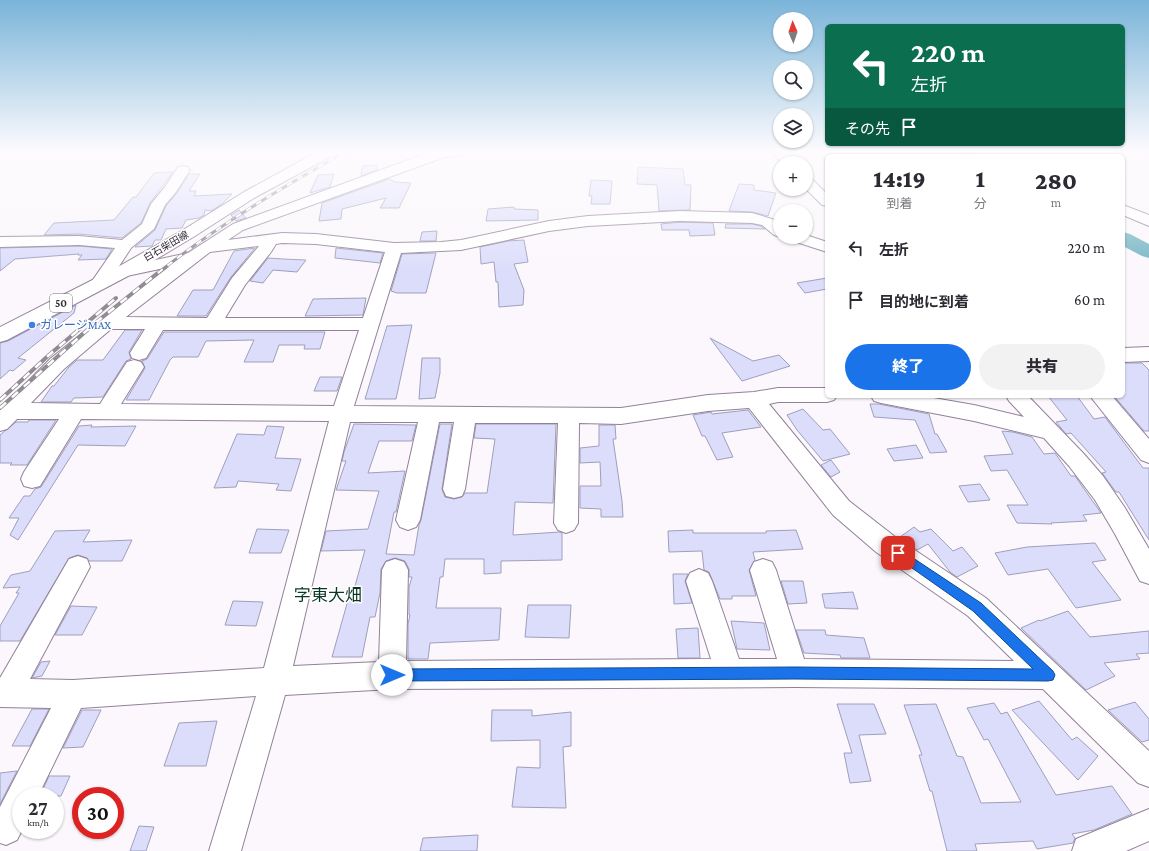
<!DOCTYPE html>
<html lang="ja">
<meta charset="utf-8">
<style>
body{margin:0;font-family:"Crimson Pro","Noto Sans JP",serif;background:#f2f2f3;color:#2b2b33;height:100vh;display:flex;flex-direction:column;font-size:15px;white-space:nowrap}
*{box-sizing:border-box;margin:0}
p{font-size:13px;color:#7c7c81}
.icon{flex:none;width:22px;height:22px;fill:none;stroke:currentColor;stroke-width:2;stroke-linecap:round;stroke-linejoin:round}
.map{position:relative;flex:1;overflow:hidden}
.drawer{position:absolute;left:825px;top:154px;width:300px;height:244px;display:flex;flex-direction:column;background:#fff;border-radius:6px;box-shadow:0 1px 3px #0004}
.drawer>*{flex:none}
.banner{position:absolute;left:825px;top:24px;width:300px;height:122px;border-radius:6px;box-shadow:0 1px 3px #0004;background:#0b6e4f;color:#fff;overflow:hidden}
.needle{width:26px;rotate:358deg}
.buttons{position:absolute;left:773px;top:12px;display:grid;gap:8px}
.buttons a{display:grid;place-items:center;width:40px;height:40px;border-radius:50%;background:#fff;box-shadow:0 1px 3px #0004;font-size:20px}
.speed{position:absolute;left:12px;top:787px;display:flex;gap:8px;font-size:20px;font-weight:700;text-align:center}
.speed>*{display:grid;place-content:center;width:52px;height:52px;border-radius:50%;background:#fff;box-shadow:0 1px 3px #0004;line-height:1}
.speed small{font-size:10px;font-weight:400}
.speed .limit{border:6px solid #d22;background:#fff;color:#111}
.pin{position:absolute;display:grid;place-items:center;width:34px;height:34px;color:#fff;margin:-17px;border-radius:8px;box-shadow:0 2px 6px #0006}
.me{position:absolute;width:44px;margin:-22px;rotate:90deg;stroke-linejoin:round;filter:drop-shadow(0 0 3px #0008)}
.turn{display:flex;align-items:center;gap:14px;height:84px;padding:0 20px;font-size:18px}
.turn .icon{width:52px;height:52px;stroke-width:2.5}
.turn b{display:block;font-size:28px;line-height:34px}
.then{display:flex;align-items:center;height:38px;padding:0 20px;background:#0003;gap:8px;font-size:15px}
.eta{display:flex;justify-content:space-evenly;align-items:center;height:68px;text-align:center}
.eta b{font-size:24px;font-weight:800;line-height:28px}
.cta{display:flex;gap:8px;margin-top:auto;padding:8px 20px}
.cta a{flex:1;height:46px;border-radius:24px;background:#1a73e8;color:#fff;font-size:16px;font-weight:800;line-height:46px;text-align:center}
.cta a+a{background:#f2f2f3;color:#2b2b33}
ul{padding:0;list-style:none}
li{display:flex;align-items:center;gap:12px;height:52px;padding:0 20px}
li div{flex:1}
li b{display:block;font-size:15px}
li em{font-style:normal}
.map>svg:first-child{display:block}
</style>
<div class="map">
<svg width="1149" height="851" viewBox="0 0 1149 851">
<rect width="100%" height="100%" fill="#fbf7fc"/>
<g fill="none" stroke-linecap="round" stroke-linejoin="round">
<g fill="#75b5c3" fill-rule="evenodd">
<polygon points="958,151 979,151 983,156 962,156"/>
<polygon points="1123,232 1130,234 1149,244 1149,258 1142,256 1123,246"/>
</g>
</g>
<g fill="#dcddfb" stroke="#9f9fbc">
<polygon points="377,165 377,170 361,176 362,166"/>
<polygon points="638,167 683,169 685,185 691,185 690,210 659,211 657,185 637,184"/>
<polygon points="173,172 150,203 141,223 122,238 79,234 44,235 54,223 114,220 133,197 136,197 154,173"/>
<polygon points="189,174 200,174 189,191 196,191 194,196 232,194 222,204 211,211 205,210 204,215 199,218 186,220 182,228 166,229 161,240 155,240 152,246 135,247 155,230 166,206 177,193"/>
<polygon points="334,174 330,187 310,193 318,175"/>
<polygon points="389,179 395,182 411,183 399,208 380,208 386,198 342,209 341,219 319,221 322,203"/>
<polygon points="591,180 612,181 610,204 591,204 592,196 589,196"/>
<polygon points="739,184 754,185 754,190 776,193 768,216 752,212 729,211"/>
<polygon points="514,207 514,209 538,210 538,220 486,221 488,209"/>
<polygon points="239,210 246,218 236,221 231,215"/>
<polygon points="680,222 713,223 715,235 690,236 689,230 662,230 661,224"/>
<polygon points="726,224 752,224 761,226 765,229 725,228"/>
<polygon points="437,231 436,241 420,241 422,232"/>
<polygon points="524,240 528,262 514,264 524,290 523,305 499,307 498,282 496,282 494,262 481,264 480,247 508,241"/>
<polygon points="79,246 112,249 106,259 78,260 82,255 78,255 79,254 15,259 0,271 0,248"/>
<polygon points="255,248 231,277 206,316 177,316 193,290 213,290 234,251"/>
<polygon points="336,248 383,253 380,263 335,258"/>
<polygon points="436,253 426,293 397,293 391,291 402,254"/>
<polygon points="268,258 283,259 306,260 297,272 273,270 263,283 250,281"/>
<polygon points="827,278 827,289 805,293 797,283"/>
<polygon points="366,298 363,315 305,316 313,299"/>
<polygon points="76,305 74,313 18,358 26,360 13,371 10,370 0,379 0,343 8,341"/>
<polygon points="412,325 396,399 365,399 387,326"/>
<polygon points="125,330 142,330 129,352 131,359 126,361 103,397 74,398 71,402 41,402 52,386 54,386 69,367 77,360 103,360"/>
<polygon points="164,332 325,332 320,349 304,349 305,345 279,345 273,362 244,362 254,340 206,341 198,357 173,357 170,360 149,400 126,400 145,368 142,361 147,359"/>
<polygon points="710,338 753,361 779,355 790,366 742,381"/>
<polygon points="422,358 440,358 440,373 435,398 419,399"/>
<polygon points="1123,363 1142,363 1149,370 1149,431 1144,431 1114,396 1123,396"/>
<polygon points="320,377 342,377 337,391 314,391"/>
<polygon points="1048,396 1077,396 1094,419 1105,417 1143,468 1149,468 1149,540 1119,492 1116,492 1102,473 1106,472 1071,433 1066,434 1056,422 1067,420"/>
<polygon points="870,404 879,404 929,414 935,434 937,434 947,452 930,453 915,420 874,417"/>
<polygon points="803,409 823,430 830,429 850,454 823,461 797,430 787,415"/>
<polygon points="748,410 761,427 722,433 733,457 717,460 705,436 702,436 693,415 711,412 712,414"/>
<polygon points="29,420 56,420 27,465 10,465 12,463 0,463 0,435 16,422 28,422"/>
<polygon points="354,424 416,425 412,441 379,441 368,473 405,471 396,512 394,512 386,554 414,555 419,525 421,520 440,424 452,424 442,489 445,497 454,499 462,497 465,493 487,493 495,439 474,438 476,424 556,424 553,503 515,502 513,535 560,532 562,533 562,560 501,561 501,573 484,574 484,559 445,559 443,577 440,577 436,608 501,608 499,640 430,643 428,659 408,659 408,624 410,615 409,615 409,587 412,577 409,577 409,569 405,561 395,558 386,561 381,569 380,593 375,617 370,617 362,657 332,657 350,593 353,593 365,550 321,551 326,531 368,529 379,491 336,490 346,461 342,461 344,452"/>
<polygon points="92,425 91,427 136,426 125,446 78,445 18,540 10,535 19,518 9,518 24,496 30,496 35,489 41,487 79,426"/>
<polygon points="599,425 615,425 616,439 613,439 622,501 623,517 601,517 601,509 580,508 580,486 601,486 600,462 580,463 580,448 599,446"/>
<polygon points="267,426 284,427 275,458 301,459 291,491 276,490 279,484 238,481 236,487 214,488 237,434 264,435"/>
<polygon points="1002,431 1013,432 1032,437 1044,454 1055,453 1071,476 1075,476 1101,513 1083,515 1087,521 1051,523 1052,524 1017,523 1007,505 1028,505 1007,470 991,471 984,456 1013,454"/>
<polygon points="916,445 923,458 894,461 887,449"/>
<polygon points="831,460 840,472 831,477 821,465"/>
<polygon points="980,484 990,500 968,502 959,486"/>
<polygon points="914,527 920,532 931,529 953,551 962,547 978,566 957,577 950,572 928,544 917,550 900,537"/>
<polygon points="257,529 289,530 281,553 249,553"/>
<polygon points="90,530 83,542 132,540 122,561 89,561 87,558 78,555 69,558 20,641 0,641 0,626 19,593 16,593 20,587 3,588 11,575 30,571 55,531"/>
<polygon points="693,530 693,533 766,533 766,531 796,530 803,549 753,552 755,560 749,570 756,596 732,596 732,599 720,599 709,572 704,570 702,551 669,552 668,531"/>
<polygon points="1095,543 1106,560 1092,562 1121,600 1076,608 1048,569 1008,575 995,553 1027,547"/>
<polygon points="673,574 688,574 685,581 692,603 674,604"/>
<polygon points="781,581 803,581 807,603 788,604"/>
<polygon points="853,592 858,609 825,608 822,594"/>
<polygon points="233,601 263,602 256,626 225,625"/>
<polygon points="528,605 571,605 569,638 525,637"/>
<polygon points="71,606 97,607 82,635 55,635"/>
<polygon points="1068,611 1090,637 1149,631 1149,653 1136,654 1140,659 1104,663 1115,676 1086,690 1021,628 1039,620 1040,621"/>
<polygon points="731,621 764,623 770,650 737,649"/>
<polygon points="698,628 700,658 678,658 676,629"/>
<polygon points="796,630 825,630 826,635 864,638 870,658 841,658 840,655 804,653"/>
<polygon points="50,661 42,676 32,678 41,662"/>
<polygon points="1039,701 1072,740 1077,737 1098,756 1078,780 1012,710"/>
<polygon points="1135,702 1149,719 1149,740 1142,742 1108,710"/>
<polygon points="994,703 1001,714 1007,712 1056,795 1112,786 1132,814 1094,830 1072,834 1075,838 1073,843 1037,849 1033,841 975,844 977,851 947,851 932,791 930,791 919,755 922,755 904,705 936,704 957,756 963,757 981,803 1021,802 988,739 984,740 967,708"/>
<polygon points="837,704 874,704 886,734 859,735 871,781 850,783 844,753 852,753"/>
<polygon points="32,709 49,709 30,746 12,746"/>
<polygon points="82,710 101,710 83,747 63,748"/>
<polygon points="492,710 532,710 532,716 571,712 571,746 563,747 566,808 512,807 517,767 540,768 540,740 491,741"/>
<polygon points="217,721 206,766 164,766 179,723"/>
<polygon points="17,771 0,804 0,773"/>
<polygon points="49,776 70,776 61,796 40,796"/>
<polygon points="139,826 154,827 146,851 130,851"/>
<polygon points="478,835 477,851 420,851 423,838"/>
</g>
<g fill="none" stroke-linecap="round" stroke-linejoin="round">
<g stroke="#938199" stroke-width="2">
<g id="minor">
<path d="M433,151h30l-1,3 -20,4 -199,72 -15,10 54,-7 34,1 78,9 47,-1 20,-2 88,-19 39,-5 92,-5 72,2 20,6 8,5v13l-6,-2 -12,-10 -10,-2 -72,-2 -92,5 -39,5 -88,19 -60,3 -47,153 267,2 87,-13 46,-3 24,-4h49v8h10l-3,4 -7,2h-49l-9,2 80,97 45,35 92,62 163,153v36l-11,-4 -95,-94 -248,-2 -403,2 -107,6 -44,156h-32l47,-155 -175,12 -43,88h-17v34h1l-5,10 -11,5 -6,-2v-36l51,-99 -51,-1v-29l69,-119 9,-3 9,3 3,8 -60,112 43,1 191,-12 65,-247 -248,-2 -41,67 -8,2 -8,-2 -3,-7 3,-7 35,-53h-42l-10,10 -7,2v-21l50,-51 50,-40 69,-52 -47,10 -6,-1 -1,-3 -10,15 -6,1 -6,-1 -3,-4 25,-36 -36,-3 -79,2v-10l79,-1 43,4 20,-16 9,-20 14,-17 13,-20 5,-1 5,1 2,3 -14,22 -11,13 -11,24 -23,19 -13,20 70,-15 45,-29zM282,243l34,1 69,8 -22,66h-138l20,-33 26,-33 5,-8zM259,246l-27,32 -25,40 -81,-1 84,-65zM111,329h34l-15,24 2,5 7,2 7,-2 17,-28h196l-25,76 -213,-2 23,-37 -3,-5 -7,-2 -7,2 -27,42 -69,-1 33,-34zM749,408l84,107 43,37 92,64 46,45 -210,-2 -28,-89 -4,-8 -9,-3 -9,3 -4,8 27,89h-38l-27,-78 -4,-8 -9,-4 -9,4 -4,8 25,78 -305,2 2,-91 -4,-8 -9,-3 -9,3 -4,8 -3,92 -86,4 57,-244h68l-22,98 4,7 8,3 8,-3 4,-7 19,-98h15l-11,67 3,7 8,2 8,-2 3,-7 10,-66h83l-4,100 4,7 8,3 8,-3 4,-7 1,-100 42,1 87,-13z"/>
<polygon points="771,151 785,151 795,163 781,163"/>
<polygon points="917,151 931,151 935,156 920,156"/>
<polygon points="1008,151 1024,151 1029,156 1013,156"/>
<polygon points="806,177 811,178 827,194 827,206 822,205 806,189"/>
<polygon points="1123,205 1149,215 1149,226 1123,215"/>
<polygon points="806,235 827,242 827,252 790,240 788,237 806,237"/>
<polygon points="1149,347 1149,361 1123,362 1123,348"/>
<polygon points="871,396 922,396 974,405 1024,417 1009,401 1006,396 1028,396 1084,454 1103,476 1125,508 1149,549 1149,584 1140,581 1115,534 1095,500 1069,466 1044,438 974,421 881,403 874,401"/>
<polygon points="1090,396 1112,396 1149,439 1149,463 1141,460"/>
<polygon points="1149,809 1149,841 1126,851 1072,851 1076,839"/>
</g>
</g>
<g stroke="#938199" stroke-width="2">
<polygon id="major" points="319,151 337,151 335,154 254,198 195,236 128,276 7,340 0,342 0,327 116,268 183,230 244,192"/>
</g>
<use href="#minor" fill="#fff" fill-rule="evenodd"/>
<use href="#major" fill="#fff" fill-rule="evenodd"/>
<g stroke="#918b93" stroke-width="3">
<path id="rail-far1" d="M158,273c59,-47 123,-85 189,-122"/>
</g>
<g stroke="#918b93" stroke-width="4">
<g id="rail">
<polyline points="0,400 49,355 116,298"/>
<polyline points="0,408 94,324 159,272"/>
</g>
</g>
<use href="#rail-far1" stroke="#fff" stroke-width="2" stroke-dasharray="6" stroke-linecap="butt"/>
<use href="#rail" stroke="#fff" stroke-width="2.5" stroke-dasharray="8" stroke-linecap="butt"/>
</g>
<linearGradient id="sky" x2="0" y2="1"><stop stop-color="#7ab4d9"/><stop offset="0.56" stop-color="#fdfbfe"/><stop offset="1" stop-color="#fdfbfe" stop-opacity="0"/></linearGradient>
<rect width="1149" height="271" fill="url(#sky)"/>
<polygon fill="#1a73e8" stroke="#114b97" points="898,548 981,603 1053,671 1055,675 1053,680 1048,681 795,679 392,681 388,679 386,675 388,671 392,669 795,667 1033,669 973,611 895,556 893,553 895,550"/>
<circle fill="#3f7fe0" stroke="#fff" stroke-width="1.5" cx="32" cy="325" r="4"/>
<g text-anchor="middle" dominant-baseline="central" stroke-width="3" stroke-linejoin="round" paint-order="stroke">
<g font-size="10" fill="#362e38" stroke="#fff">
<text transform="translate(166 246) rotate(-30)">白石柴田線</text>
</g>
<rect fill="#fff" stroke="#726d74" stroke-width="1" x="50" y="294" width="22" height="18" rx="3"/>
<g font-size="11" font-weight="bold" fill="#362e38">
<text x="61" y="303">50</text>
</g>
<g font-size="12" fill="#366cbe" stroke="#fff" text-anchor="start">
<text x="40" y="325">ガレージMAX</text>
</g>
<g font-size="17" fill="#093723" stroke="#fff">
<text x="328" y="595">字東大畑</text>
</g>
</g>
</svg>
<div class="buttons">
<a><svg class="needle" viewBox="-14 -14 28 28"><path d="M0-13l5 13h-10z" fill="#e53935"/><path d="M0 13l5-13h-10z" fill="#7c7c81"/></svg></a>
<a><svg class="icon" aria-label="search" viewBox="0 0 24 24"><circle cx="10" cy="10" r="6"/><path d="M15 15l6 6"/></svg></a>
<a><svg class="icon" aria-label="layers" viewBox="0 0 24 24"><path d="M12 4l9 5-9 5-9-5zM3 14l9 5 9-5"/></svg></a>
<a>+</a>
<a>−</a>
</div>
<div class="speed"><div>27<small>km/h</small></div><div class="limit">30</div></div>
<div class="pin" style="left:898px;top:553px;background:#d93025"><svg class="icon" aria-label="arrive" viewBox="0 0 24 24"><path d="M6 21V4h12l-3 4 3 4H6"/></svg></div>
<svg class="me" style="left:392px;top:675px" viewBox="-20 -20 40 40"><circle r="19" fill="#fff"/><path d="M0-13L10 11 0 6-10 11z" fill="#1a73e8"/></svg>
<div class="banner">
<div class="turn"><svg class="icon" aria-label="left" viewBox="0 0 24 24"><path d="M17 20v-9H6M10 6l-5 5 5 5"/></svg><div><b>220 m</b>左折</div></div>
<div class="then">その先<svg class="icon" aria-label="arrive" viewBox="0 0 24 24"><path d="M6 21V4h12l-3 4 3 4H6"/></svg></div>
</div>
<section class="drawer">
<div class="eta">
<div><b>14:19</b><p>到着</p></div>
<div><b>1</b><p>分</p></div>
<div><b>280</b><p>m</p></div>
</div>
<ul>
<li><svg class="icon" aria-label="left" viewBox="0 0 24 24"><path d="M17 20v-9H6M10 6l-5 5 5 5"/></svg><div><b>左折</b></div><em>220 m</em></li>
<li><svg class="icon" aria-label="arrive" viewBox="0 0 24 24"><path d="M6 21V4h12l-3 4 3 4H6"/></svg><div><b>目的地に到着</b></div><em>60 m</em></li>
</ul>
<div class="cta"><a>終了</a><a>共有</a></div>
</section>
</div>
